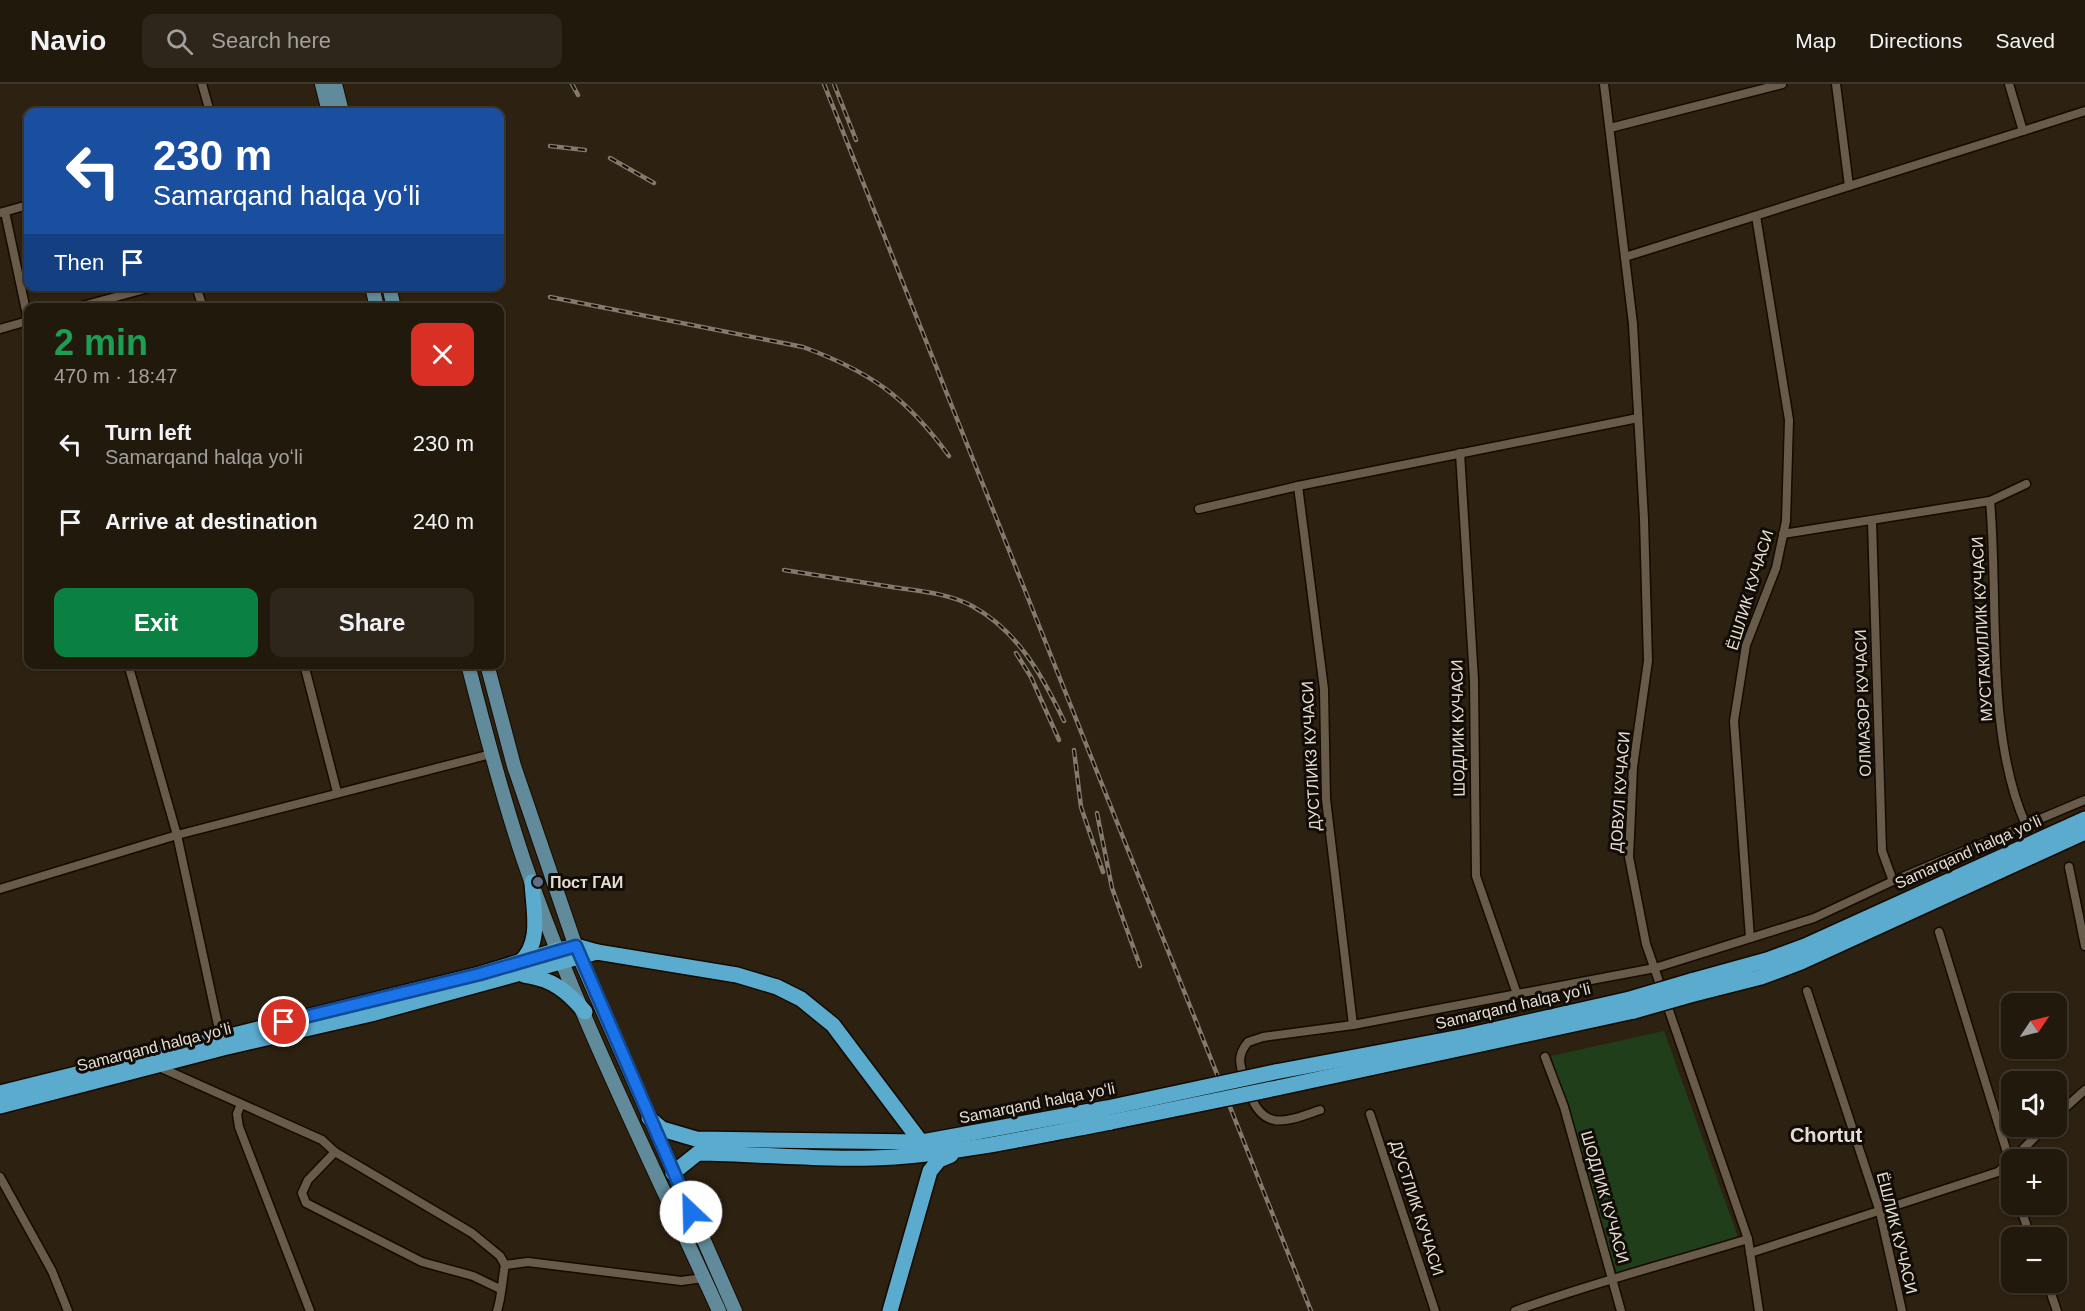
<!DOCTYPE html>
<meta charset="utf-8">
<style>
body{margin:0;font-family:Arial,sans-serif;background:#2e261b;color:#f1f3f6;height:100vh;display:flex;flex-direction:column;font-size:22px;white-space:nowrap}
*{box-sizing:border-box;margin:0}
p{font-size:20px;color:#a2a09d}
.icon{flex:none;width:33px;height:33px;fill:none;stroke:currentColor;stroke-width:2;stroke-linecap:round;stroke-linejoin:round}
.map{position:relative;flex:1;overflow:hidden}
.details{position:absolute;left:24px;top:219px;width:480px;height:366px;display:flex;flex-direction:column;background:#22190d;border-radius:12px;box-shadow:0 2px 4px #0004,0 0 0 2px #3f382e}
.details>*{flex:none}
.guide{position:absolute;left:24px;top:24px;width:480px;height:183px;border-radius:12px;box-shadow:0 2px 4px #0004,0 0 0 2px #3f382e;background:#1a4fa0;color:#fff;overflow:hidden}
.needle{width:39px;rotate:55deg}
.buttons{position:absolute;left:2001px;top:909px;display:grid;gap:12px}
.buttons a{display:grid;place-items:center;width:66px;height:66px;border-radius:12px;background:#22190d;box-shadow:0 2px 4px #0004,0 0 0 2px #3f382e;font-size:30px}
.pin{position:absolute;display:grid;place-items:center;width:51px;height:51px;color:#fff;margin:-26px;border:3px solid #fff;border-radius:50%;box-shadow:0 2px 6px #0007}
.me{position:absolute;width:66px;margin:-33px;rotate:336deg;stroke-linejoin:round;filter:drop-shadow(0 0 4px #0008)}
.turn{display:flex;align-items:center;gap:21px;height:126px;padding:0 30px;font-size:27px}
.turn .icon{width:78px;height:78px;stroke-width:2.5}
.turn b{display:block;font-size:42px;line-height:51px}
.then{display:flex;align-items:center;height:57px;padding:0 30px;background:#0003;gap:12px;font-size:22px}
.round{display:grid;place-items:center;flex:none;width:63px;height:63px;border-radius:12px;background:#2e261b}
.headline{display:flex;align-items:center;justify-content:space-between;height:102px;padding:0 30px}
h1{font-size:36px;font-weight:800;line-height:45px;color:#1e9e55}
.cta{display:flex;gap:12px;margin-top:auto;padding:12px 30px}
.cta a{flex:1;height:69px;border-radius:12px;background:#0b8043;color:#fff;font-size:24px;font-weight:800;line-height:69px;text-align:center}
.cta a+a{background:#2e261b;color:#f1f3f6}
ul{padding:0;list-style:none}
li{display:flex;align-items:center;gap:18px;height:78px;padding:0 30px}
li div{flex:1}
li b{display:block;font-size:22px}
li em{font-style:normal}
header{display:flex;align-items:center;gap:36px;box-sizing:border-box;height:84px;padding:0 30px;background:#22190d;border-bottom:2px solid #3f382e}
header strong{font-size:28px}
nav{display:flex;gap:33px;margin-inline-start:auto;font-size:21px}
.search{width:420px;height:54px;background:#2e261b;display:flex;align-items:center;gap:15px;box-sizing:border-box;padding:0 21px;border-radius:12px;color:#a2a09d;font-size:22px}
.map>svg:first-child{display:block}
</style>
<header>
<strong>Navio</strong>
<div class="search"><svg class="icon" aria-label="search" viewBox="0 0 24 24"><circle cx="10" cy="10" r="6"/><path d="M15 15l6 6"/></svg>Search here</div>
<nav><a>Map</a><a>Directions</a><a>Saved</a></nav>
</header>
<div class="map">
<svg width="2085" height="1227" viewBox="0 0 2085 1227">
<rect width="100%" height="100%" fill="#2d2111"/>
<polygon fill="#213e1b" points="1664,947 1738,1153 1617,1190 1551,972"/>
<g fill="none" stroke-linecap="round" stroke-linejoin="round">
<g stroke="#150a00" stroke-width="11">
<g id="street">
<polyline points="202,0 210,28"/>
<polyline points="1604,0 1633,240 1644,435 1648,577 1633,683 1629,773 1646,860 1748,1155 1759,1227"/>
<polyline points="1836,0 1849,102"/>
<polyline points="1610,44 1782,0"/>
<polyline points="2023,47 2085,27"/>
<polyline points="5,128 28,236"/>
<polyline points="0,129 28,121"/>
<polyline points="1625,173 2023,47 2009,0"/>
<polyline points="196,202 203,224"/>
<polyline points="75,224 156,202"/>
<polyline points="0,245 28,237"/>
<polyline points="1460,369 1474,596 1476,792 1517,910"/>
<polyline points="1298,402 1324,605 1326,715 1353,941"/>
<path d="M1990,417c9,100 -5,234 36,324"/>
<polyline points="1199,425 1298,402 1638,334"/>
<polyline points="1872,437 1882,767 1893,797"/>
<polyline points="1783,450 1990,417 2026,400"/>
<polyline points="128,580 177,751 221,955"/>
<polyline points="304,580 337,708"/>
<polyline points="2069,783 2085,862"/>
<polyline points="0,805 177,751 491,670"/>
<polyline points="1939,848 2010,1078 2012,1094"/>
<polyline points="1750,854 1734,637 1746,561 1776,484 1786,437 1789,336 1756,132"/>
<polyline points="1807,907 1880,1128 1902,1227"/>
<polyline points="1545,973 1564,1023 1621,1227"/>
<polyline points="157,982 322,1056 335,1068 472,1149 500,1172 505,1181"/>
<path d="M1245,996c-6,-16 -8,-25 3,-38l15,-5 90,-12 302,-57 159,-50 79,-37 192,-81"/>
<path d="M1249,1008c15,41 38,29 71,18"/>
<polyline points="241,1020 237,1030 239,1043 310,1227"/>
<polyline points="1370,1030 1435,1227"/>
<polyline points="2056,1032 2085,1006"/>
<polyline points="335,1068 308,1096 302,1109 306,1119 422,1178 473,1192 500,1205"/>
<polyline points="2012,1076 2046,1042"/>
<polyline points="0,1093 52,1187 68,1227"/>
<polyline points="2019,1120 2031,1154"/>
<polyline points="1750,1169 1998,1088 2012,1076"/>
<polyline points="2047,1198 2057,1227"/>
<path d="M497,1227c5,-15 5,-31 8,-46l23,-3 153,19 23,-3"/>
<path d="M1515,1227c76,-28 155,-48 233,-72"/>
</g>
</g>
<g stroke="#150a00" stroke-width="16">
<g id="primary">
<polyline points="322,0 329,28"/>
<polyline points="335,0 342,28"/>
<polyline points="372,202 377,224"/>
<polyline points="389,202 394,224"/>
<path d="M468,580c17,67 34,132 56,197 53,154 128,302 195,450"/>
<polyline points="487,580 514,682 580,875 735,1227"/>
</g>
</g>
<g stroke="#150a00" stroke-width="18">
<g id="highway">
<path d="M519,879c24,-19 14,-55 13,-81"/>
<path d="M524,891c29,4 43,16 61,37"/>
<polyline points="1691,897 1767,876 1805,862 2085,735"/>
<polyline points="1690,911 1761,893 1801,878 2085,748"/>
<polyline points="1275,988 1466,952 1630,915"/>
<polyline points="1277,1004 1634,927"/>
<polyline points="0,1009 480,890 558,866 576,862 597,868 737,891 777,903 801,915 833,941 930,1070"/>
<polyline points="0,1022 223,964 371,930 597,868"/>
<polyline points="649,1034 662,1045 696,1055 922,1058 1107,1024"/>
<path d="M673,1089l25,-20c66,1 131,8 197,4 72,-5 145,-22 216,-35"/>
<polyline points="890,1227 930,1087 939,1076 951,1071"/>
</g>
</g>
<use href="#street" stroke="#695b4a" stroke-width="8"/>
<use href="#primary" stroke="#618b9a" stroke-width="14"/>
<use href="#highway" stroke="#5babcf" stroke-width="15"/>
<g stroke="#83796c" stroke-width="4.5">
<g id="rail">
<polyline points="572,0 578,11"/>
<polyline points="824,0 1311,1227"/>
<polyline points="834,0 856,56"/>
<polyline points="550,62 585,66"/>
<polyline points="610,74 654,99"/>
<path d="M550,213l253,50c68,25 103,50 146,109"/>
<path d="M784,486c36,6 72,11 108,17 26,4 56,6 80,19 46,25 70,69 92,115"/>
<polyline points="1016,569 1031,593 1059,656"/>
<polyline points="1074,666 1081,723 1103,788"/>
<polyline points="1097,729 1112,804 1140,882"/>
</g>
</g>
<use href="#rail" stroke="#110c06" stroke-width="2" stroke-dasharray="7" stroke-linecap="butt"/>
<g stroke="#150a00" stroke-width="18" stroke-linecap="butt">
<g id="highway-bridge">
<polyline points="1630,915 1691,897"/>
<polyline points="1634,927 1690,911"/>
<polyline points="1107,1024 1275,988"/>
<polyline points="1111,1038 1277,1004"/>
</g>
</g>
<use href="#highway-bridge" stroke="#5babcf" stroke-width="15"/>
</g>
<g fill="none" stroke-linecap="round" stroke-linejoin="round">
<g stroke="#114b97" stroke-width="15">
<polyline id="route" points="284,938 480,890 576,862 691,1128"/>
</g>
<use href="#route" stroke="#1a73e8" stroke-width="10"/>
</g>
<circle fill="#5c6f8a" stroke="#110c06" stroke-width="2" cx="538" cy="798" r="6"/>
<g text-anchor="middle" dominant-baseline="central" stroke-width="6" stroke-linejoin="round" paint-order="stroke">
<g font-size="16" fill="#e5ddd3" stroke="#110c06">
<text transform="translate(1750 506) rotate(-73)">ЁШЛИК КУЧАСИ</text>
<text transform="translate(1982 545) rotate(-93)">МУСТАКИЛЛИК КУЧАСИ</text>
<text transform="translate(1863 619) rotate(-92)">ОЛМАЗОР КУЧАСИ</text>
<text transform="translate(1458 644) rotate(-91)">ШОДЛИК КУЧАСИ</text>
<text transform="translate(1311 672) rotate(-93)">ДУСТЛИК3 КУЧАСИ</text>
<text transform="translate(1620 708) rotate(-86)">ДОВУЛ КУЧАСИ</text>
<text transform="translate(1968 768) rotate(-24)">Samarqand halqa yoʻli</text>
<text transform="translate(1513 922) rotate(-13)">Samarqand halqa yoʻli</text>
<text transform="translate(154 963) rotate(-14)">Samarqand halqa yoʻli</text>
<text transform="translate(1037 1019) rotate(-11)">Samarqand halqa yoʻli</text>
<text transform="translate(1605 1113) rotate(74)">ШОДЛИК КУЧАСИ</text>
<text transform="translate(1417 1124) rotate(72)">ДУСТЛИК КУЧАСИ</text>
<text transform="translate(1897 1149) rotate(76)">ЁШЛИК КУЧАСИ</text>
</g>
<g font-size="16" font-weight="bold" fill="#e5ddd3" stroke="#110c06" text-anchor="start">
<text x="550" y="798">Пост ГАИ</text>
</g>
<g font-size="20" font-weight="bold" fill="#e5ddd3" stroke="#110c06">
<text x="1826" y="1051">Chortut</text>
</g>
</g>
</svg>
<div class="buttons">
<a><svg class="needle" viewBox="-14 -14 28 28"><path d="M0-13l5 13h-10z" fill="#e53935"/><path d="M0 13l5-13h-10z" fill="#a2a09d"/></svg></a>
<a><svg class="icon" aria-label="sound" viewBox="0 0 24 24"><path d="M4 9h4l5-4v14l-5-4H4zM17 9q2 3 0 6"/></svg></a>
<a>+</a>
<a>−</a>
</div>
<div class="pin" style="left:284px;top:938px;background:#d93025"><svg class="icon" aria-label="arrive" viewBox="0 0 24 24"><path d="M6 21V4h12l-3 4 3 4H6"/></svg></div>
<svg class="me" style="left:691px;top:1128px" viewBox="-20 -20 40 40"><circle r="19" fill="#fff"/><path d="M0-13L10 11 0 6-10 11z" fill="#1a73e8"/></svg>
<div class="guide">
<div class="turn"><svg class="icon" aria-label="left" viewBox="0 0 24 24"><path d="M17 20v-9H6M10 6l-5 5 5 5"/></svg><div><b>230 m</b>Samarqand halqa yoʻli</div></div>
<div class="then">Then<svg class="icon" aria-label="arrive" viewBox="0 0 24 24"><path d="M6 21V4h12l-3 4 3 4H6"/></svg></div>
</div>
<section class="details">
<div class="headline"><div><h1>2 min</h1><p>470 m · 18:47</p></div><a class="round" style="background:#d93025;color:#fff"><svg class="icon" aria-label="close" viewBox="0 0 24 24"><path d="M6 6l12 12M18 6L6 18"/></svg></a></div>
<ul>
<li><svg class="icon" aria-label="left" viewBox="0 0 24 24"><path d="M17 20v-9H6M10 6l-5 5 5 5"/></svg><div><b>Turn left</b><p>Samarqand halqa yoʻli</p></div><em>230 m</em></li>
<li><svg class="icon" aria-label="arrive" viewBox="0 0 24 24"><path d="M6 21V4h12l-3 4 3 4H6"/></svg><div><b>Arrive at destination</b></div><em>240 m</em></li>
</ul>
<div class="cta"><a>Exit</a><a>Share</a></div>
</section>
</div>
